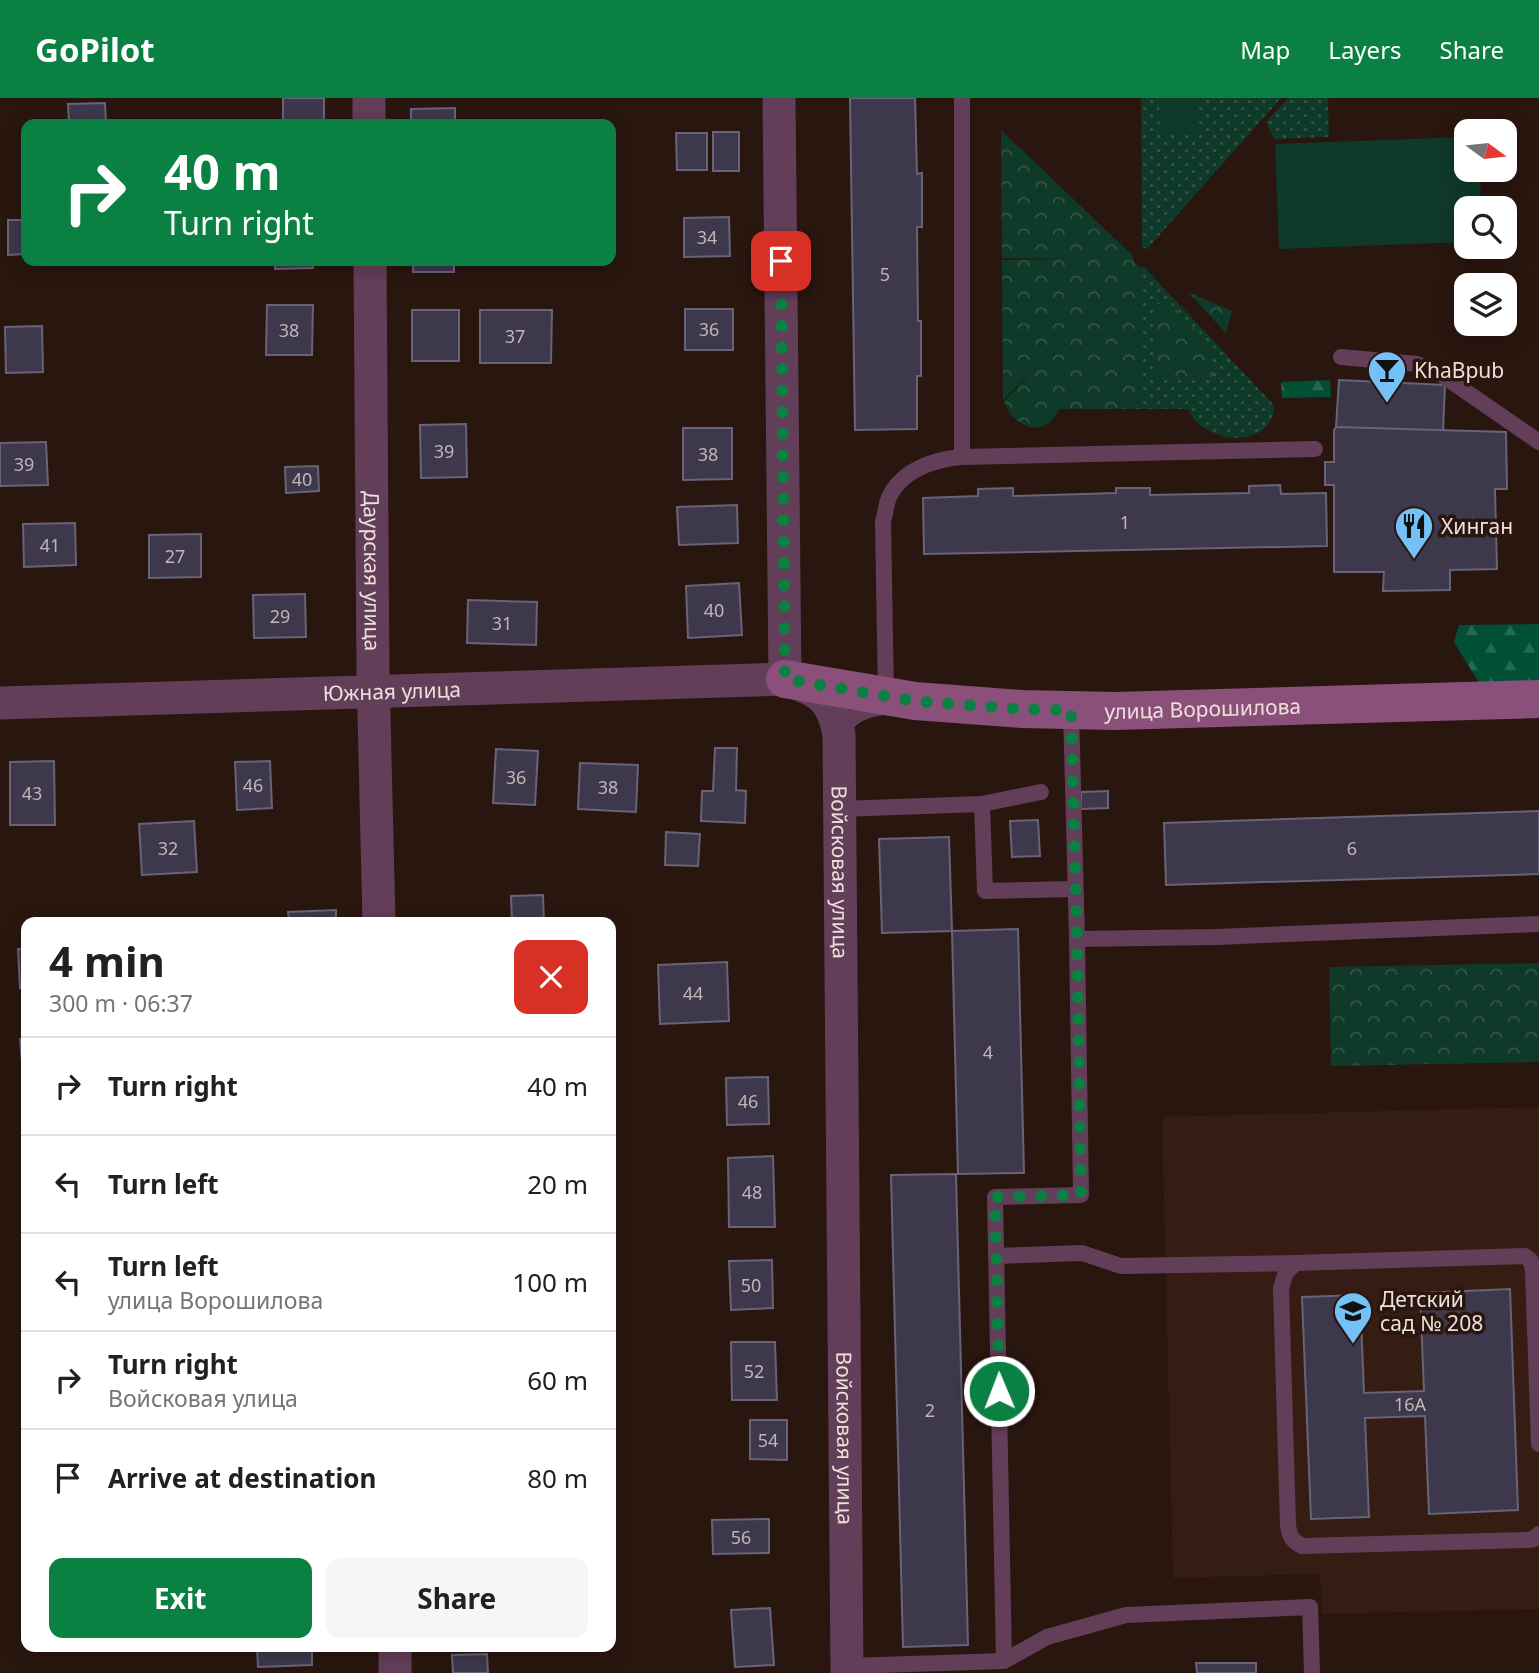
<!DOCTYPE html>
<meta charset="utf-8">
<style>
body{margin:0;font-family:"Noto Sans",sans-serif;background:#f6f6f6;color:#202124;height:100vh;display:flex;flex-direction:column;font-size:26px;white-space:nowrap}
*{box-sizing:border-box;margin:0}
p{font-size:23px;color:#757577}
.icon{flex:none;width:38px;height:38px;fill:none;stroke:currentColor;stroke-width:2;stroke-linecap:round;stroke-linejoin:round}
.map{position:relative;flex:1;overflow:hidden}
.details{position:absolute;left:21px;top:819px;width:595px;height:735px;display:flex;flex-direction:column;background:#fff;border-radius:14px;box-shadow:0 4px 18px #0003}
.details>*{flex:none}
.guide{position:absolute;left:21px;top:21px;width:595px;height:147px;border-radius:14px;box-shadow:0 4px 18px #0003;background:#0b8043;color:#fff;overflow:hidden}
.needle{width:46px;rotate:105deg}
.buttons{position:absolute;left:1454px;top:21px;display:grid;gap:14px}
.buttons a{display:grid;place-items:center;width:63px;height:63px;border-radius:14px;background:#fff;box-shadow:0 4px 18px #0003;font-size:35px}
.pin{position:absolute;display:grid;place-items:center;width:60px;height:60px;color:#fff;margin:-30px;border-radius:14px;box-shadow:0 4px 10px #0006}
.me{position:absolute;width:77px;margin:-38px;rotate:359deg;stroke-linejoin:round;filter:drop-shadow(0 0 5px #0008)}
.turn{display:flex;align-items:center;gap:24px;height:147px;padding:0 28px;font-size:32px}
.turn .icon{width:91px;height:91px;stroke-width:2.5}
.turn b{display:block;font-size:49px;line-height:60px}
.round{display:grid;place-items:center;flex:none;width:74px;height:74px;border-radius:14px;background:#f6f6f6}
.head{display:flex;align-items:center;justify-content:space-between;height:119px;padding:0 28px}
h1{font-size:42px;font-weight:700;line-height:52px}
.primary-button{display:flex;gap:14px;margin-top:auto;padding:14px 28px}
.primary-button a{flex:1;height:80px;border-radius:14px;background:#0b8043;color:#fff;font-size:28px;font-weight:700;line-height:80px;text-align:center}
.primary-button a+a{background:#f6f6f6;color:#202124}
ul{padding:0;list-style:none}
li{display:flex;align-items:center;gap:21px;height:98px;padding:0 28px;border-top:2px solid #e0e0e0}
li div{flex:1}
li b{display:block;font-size:26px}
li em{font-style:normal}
header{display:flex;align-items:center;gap:42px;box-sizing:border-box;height:98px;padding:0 35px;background:#0b8043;color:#fff}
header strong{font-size:33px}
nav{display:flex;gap:38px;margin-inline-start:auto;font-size:24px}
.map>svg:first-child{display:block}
</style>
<header>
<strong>GoPilot</strong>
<nav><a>Map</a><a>Layers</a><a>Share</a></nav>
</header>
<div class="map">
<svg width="1539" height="1575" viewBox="0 0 1539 1575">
<defs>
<pattern id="grass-dots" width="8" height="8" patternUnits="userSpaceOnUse" patternTransform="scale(1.75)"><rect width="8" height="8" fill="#0f3928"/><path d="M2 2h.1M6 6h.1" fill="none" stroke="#325547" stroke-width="1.8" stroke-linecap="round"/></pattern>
<pattern id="forest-firs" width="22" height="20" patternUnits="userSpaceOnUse" patternTransform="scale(1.75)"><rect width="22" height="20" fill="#014f35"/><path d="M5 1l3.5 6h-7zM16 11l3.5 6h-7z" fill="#266852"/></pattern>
<pattern id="park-crowns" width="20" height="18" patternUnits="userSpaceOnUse" patternTransform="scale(1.75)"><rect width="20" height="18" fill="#0f3928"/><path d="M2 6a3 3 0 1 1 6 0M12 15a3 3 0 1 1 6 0" fill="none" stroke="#325547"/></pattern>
</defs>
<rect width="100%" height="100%" fill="#29160f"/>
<polygon fill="#361d13" points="1539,1009 1539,1511 1322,1516 1320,1476 1173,1480 1162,1019"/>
<g fill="url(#grass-dots)">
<polygon points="1141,0 1281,0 1147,151 1142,149"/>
<polygon points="1288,0 1328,0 1329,39 1274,41 1266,24"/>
<path d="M1139,168v10l1,-9h4l130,138c0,45 -70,41 -86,4h-129c-11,25 -36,23 -51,2z"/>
</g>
<g fill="url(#forest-firs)">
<polygon points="1330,282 1331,299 1282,300 1281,284"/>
<polygon points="1539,526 1539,597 1487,598 1454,544 1459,527"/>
</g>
<g fill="url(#park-crowns)">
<path d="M1001,32l131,125 3,9 4,2v142l-80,1c-14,31 -45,19 -55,-8l39,-40 -40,39 -1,-140 66,-1 -66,-1z"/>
<polygon points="1188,194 1232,213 1226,235"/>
<polygon points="1153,206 1171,206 1212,248 1213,281 1154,281"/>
<polygon points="1539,865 1539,964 1331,968 1329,869"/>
</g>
<g fill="#0f3928">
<polygon points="1159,0 1197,0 1197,35 1160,35"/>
<polygon points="1466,39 1466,72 1480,72 1481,110 1466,110 1466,144 1279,151 1275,46"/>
</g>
<g fill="#3d384b" stroke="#686378" stroke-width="2">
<rect x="283" y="0" width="41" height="26"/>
<polygon points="850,0 915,0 917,76 922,75 922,129 917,129 918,223 921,223 921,278 917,278 917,331 855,332"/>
<polygon points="105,5 106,26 69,26 68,6"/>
<polygon points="455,10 455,26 411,26 411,11"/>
<rect x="713" y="34" width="26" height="39"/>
<polygon points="676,35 707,35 707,72 677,72"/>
<polygon points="729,119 730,158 684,159 684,120"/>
<polygon points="8,122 26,122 26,156 8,157"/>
<polygon points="275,163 312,163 313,170 275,171"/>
<rect x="413" y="163" width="41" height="11"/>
<polygon points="267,207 313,207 312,257 266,257"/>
<rect x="685" y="211" width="48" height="41"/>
<rect x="412" y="212" width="47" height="51"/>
<polygon points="480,212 552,212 551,265 480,265"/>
<polygon points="42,228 43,274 6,275 5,229"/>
<polygon points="1339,282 1445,287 1443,334 1336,329"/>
<polygon points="466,326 467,379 421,380 420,327"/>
<polygon points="1336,329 1506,334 1507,391 1495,391 1497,471 1450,472 1450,492 1383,493 1384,474 1334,474 1334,387 1325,387 1325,364 1334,364 1334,332"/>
<polygon points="683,330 732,330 732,381 683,382"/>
<polygon points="46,344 48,387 0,388 0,345"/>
<polygon points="318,368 319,393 286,395 285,369"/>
<polygon points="1280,387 1281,396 1326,395 1327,448 924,456 923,400 978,398 978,391 1013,390 1013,398 1116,395 1116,390 1150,390 1150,397 1249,395 1249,388"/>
<polygon points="737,407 738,445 679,447 677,409"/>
<polygon points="75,425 76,467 24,469 23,426"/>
<polygon points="201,436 201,479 149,480 149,437"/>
<polygon points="739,485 742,537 688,540 686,488"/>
<polygon points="305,496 306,539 254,540 253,497"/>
<polygon points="468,502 537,504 536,547 467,545"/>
<polygon points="715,650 737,650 736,692 746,693 745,725 701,723 702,693 713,693"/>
<polygon points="496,651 538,653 535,707 493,705"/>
<polygon points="54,663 55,727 10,727 10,664"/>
<polygon points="270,663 272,710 237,712 235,664"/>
<polygon points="580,665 638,667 636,714 578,711"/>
<polygon points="1108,693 1108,710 1081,711 1081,694"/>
<polygon points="1539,713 1539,776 1166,787 1164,725"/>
<polygon points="1038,722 1040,758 1012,759 1010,723"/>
<polygon points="194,723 197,774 142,777 139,726"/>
<polygon points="666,734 700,736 698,768 665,767"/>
<polygon points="949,739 952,833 882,835 879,741"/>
<polygon points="543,797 544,824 512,824 511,798"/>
<polygon points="336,812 336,824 289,824 288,814"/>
<polygon points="1018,831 1024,1075 958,1076 952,833"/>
<polygon points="18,851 26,851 26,890 20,890"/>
<polygon points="727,864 729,923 660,926 658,867"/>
<polygon points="26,940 26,975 23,975 20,941"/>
<polygon points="768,979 769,1026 727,1027 726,980"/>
<polygon points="773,1058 775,1129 729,1129 728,1060"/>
<polygon points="956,1076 968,1547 903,1549 891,1077"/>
<polygon points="772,1162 773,1210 731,1212 729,1163"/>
<polygon points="1510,1191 1518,1412 1429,1416 1425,1318 1365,1320 1369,1419 1311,1421 1302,1199 1360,1197 1364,1295 1424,1293 1420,1195"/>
<polygon points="731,1244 775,1244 777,1302 732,1302"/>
<polygon points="750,1322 787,1322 787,1362 750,1361"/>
<polygon points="769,1421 769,1455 713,1456 712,1422"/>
<polygon points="770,1510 774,1567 735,1569 731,1512"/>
<polygon points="257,1549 312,1549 312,1567 258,1569"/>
<polygon points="487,1556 488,1575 453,1575 452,1557"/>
<polygon points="1196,1565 1256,1565 1256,1575 1197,1575"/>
</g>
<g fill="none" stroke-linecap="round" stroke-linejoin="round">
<g stroke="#633e58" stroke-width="16">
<polyline points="1341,259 1417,266 1442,277 1539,344"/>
<polyline points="962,359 1315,351"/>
<path d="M886,598l-3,-174c2,-7 3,-15 5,-22 11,-29 46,-41 74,-43v-359"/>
<polyline points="1071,612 1077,841 1081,1097 995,1099 1004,1563 1047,1539 1126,1517 1310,1509 1312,1575"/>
<path d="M841,634c9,-16 22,-22 41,-25"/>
<polyline points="982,706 1041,694"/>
<polyline points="840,711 982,706 985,793 1075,791"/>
<polyline points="1077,841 1215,839 1539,826"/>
<polyline points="996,1158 1082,1155 1121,1168 1296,1165"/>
<path d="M1539,1346l-6,-173 -2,-10 -6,-5 -229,7 -10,9 -5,16 7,237c1,10 4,16 14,21l226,-6 6,-1 5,-5"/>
<polyline points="847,1568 1004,1563"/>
</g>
<g stroke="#633e58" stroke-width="33">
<polyline points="369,0 369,26"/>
<path id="s1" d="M779,0l6,581c34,12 48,19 54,56l8,938"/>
<path id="s2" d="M370,163l3,412 6,249"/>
<path id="s3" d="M0,605l785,-24"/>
<polyline points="395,1549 395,1575"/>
</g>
<path stroke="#8b507a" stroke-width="38" id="s4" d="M785,581l130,22 107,8 93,2 424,-12"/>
</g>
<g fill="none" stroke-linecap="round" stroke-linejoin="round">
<polyline stroke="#0b8043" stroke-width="12" stroke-dasharray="0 21.6" points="781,163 785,581 915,603 1021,611 1071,612 1077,841 1081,1097 995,1099 999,1293"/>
</g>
<defs>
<g id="bar-pin" transform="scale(2.0125)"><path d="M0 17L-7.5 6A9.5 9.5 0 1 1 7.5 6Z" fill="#73c1f6" stroke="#29160f"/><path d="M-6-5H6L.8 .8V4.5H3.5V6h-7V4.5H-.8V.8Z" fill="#111"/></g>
<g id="restaurant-pin" transform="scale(2.0125)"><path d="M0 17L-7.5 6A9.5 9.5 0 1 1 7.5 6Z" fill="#73c1f6" stroke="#29160f"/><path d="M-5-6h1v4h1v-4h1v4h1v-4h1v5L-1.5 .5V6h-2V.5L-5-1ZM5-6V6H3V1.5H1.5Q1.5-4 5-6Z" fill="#111"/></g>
<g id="school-pin" transform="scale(2.0125)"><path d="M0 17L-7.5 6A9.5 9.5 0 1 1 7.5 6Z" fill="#73c1f6" stroke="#29160f"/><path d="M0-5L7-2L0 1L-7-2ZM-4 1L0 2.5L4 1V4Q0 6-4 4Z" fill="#111"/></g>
</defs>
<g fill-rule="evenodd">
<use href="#bar-pin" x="1387" y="272"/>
<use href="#restaurant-pin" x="1414" y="428"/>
<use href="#school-pin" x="1353" y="1213"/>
</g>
<g text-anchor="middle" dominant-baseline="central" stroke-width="7" stroke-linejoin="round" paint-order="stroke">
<g font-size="18" fill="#c1b5b6">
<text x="707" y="139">34</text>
<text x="885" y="176">5</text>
<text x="709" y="231">36</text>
<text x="289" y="232">38</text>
<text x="515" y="238">37</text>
<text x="444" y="353">39</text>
<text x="708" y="356">38</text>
<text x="24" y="366">39</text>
<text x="302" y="381">40</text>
<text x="1125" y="424">1</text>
<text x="50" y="447">41</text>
<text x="175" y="458">27</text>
<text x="714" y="512">40</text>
<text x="280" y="518">29</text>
<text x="502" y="525">31</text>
<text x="516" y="679">36</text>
<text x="253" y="687">46</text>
<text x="608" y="689">38</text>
<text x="32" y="695">43</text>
<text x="168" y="750">32</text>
<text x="1352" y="750">6</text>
<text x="693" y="895">44</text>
<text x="988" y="954">4</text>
<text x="748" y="1003">46</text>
<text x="752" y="1094">48</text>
<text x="751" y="1187">50</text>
<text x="754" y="1273">52</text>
<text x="1410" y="1306">16А</text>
<text x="930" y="1312">2</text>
<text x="768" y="1342">54</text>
<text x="741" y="1439">56</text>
</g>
<g font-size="21" fill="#eddfda" stroke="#29160f" text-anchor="start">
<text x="1414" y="272">KhaBpub</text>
<text x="1441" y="428">Хинган</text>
<text x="1380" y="1201">Детский<tspan x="1380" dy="24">сад № 208</tspan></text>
</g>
<g font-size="21" fill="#eddfda" stroke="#29160f">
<text stroke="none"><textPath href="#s2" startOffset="310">Даурская улица</textPath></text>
<text stroke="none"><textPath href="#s3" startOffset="392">Южная улица</textPath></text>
<text stroke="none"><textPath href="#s4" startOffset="420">улица Ворошилова</textPath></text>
<text stroke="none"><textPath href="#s1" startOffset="802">Войсковая улица</textPath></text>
<text stroke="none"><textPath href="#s1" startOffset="1368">Войсковая улица</textPath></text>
</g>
</g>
</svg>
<div class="buttons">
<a><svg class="needle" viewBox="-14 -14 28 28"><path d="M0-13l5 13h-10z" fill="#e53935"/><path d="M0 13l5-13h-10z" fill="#757577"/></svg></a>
<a><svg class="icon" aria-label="search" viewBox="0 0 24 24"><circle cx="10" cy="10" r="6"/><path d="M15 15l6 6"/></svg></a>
<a><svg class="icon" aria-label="layers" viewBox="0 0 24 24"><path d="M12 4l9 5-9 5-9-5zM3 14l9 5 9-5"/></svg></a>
</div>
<div class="pin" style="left:781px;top:163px;background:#d93025"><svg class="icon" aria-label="arrive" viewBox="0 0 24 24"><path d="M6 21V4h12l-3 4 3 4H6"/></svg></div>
<svg class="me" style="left:999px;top:1293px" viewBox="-20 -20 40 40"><circle r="17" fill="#0b8043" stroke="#fff" stroke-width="3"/><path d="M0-11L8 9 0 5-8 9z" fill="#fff"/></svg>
<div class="guide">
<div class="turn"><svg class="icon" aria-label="right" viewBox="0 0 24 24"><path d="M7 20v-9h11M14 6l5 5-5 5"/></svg><div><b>40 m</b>Turn right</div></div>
</div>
<section class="details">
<div class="head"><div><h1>4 min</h1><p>300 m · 06:37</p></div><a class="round" style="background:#d93025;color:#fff"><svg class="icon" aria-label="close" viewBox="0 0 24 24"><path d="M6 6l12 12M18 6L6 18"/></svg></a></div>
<ul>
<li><svg class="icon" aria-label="right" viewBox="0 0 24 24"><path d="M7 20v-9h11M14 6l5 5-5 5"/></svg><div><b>Turn right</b></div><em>40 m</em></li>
<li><svg class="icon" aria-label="left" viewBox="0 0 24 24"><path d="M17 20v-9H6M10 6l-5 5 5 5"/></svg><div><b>Turn left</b></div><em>20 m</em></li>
<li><svg class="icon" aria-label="left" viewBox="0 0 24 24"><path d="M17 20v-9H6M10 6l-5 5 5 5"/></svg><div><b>Turn left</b><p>улица Ворошилова</p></div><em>100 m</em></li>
<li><svg class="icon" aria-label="right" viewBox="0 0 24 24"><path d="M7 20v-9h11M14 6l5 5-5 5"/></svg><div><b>Turn right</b><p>Войсковая улица</p></div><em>60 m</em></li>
<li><svg class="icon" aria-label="arrive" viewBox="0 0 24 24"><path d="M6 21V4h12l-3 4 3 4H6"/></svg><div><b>Arrive at destination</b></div><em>80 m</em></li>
</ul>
<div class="primary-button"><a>Exit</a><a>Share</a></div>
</section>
</div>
